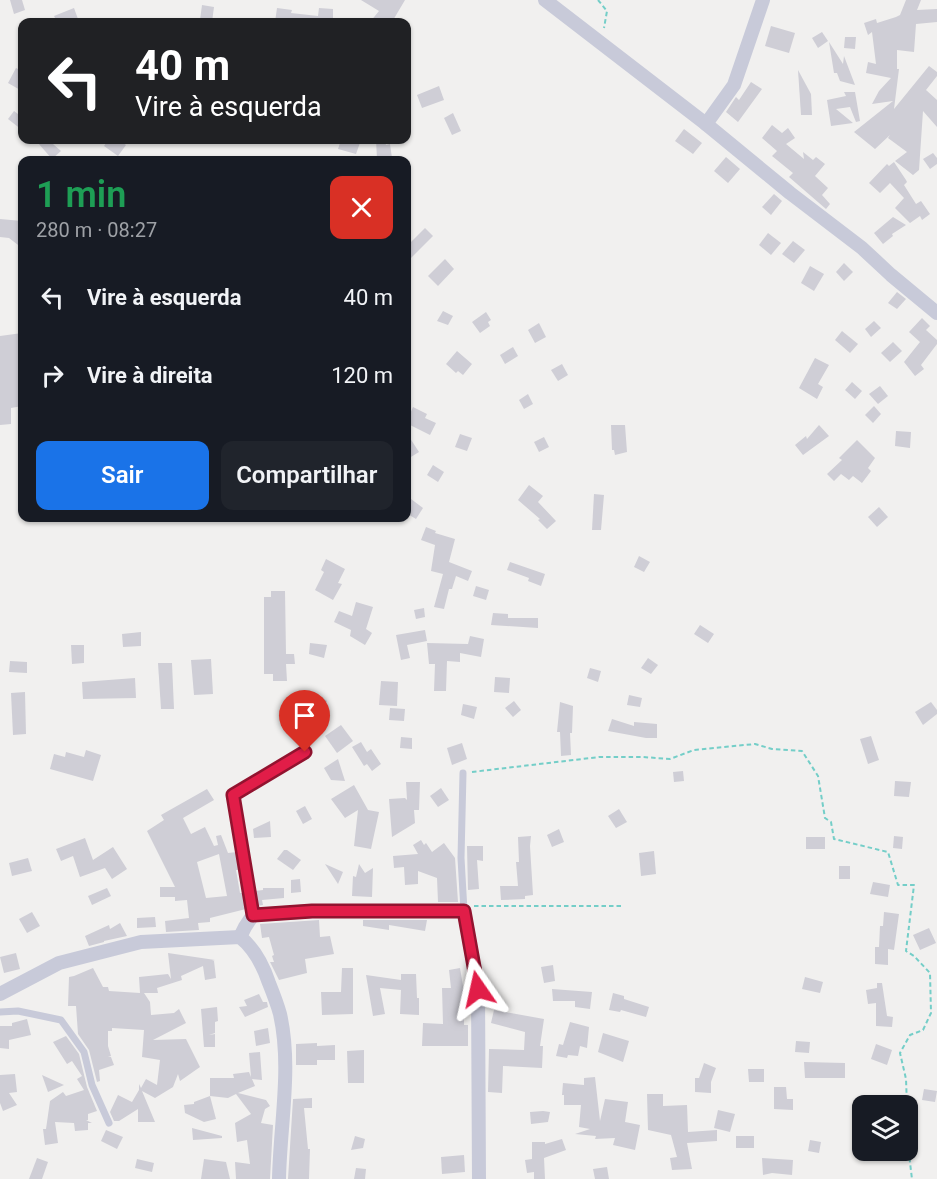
<!DOCTYPE html>
<html lang="pt">
<meta charset="utf-8">
<style>
body{margin:0;font-family:Roboto,sans-serif;background:#20242c;color:#f1f3f6;height:100vh;display:flex;flex-direction:column;font-size:22px;white-space:nowrap}
*{box-sizing:border-box;margin:0}
p{font-size:20px;color:#9ea1a6}
.icon{flex:none;width:33px;height:33px;fill:none;stroke:currentColor;stroke-width:2;stroke-linecap:round;stroke-linejoin:round}
.map{position:relative;flex:1;overflow:hidden}
.side{position:absolute;left:18px;top:156px;width:393px;height:366px;display:flex;flex-direction:column;background:#171b24;border-radius:12px;box-shadow:0 2px 4px #0004}
.side>*{flex:none}
.top-card{position:absolute;left:18px;top:18px;width:393px;height:126px;border-radius:12px;box-shadow:0 2px 4px #0004;background:#202124;color:#fff;overflow:hidden}
.buttons{position:absolute;left:852px;top:1095px;display:grid;gap:12px}
.buttons a{display:grid;place-items:center;width:66px;height:66px;border-radius:12px;background:#171b24;box-shadow:0 2px 4px #0004;font-size:30px}
.pin{position:absolute;display:grid;place-items:center;width:51px;height:51px;color:#fff;margin:-62px -26px;border-radius:50% 50% 50% 0;rotate:-45deg;box-shadow:0 0 6px #0007}
.pin .icon{rotate:45deg}
.me{position:absolute;width:66px;margin:-33px;rotate:349deg;stroke-linejoin:round;filter:drop-shadow(0 0 4px #0008)}
.turn{display:flex;align-items:center;gap:21px;height:126px;padding:0 18px;font-size:27px}
.turn .icon{width:78px;height:78px;stroke-width:2.5}
.turn b{display:block;font-size:42px;line-height:51px}
.round{display:grid;place-items:center;flex:none;width:63px;height:63px;border-radius:12px;background:#20242c}
.summary{display:flex;align-items:center;justify-content:space-between;height:102px;padding:0 18px}
h1{font-size:36px;font-weight:600;line-height:45px;color:#1e9e55}
.button{display:flex;gap:12px;margin-top:auto;padding:12px 18px}
.button a{flex:1;height:69px;border-radius:12px;background:#1a73e8;color:#fff;font-size:24px;font-weight:600;line-height:69px;text-align:center}
.button a+a{background:#20242c;color:#f1f3f6}
ul{padding:0;list-style:none}
li{display:flex;align-items:center;gap:18px;height:78px;padding:0 18px}
li div{flex:1}
li b{display:block;font-size:22px}
li em{font-style:normal}
.map>svg:first-child{display:block}
</style>
<div class="map">
<svg width="937" height="1179" viewBox="0 0 937 1179">
<rect width="100%" height="100%" fill="#f1f0ef"/>
<g fill="#cfced6" fill-rule="evenodd">
<polygon points="10,0 22,0 25,10 14,14"/>
<polygon points="361,0 405,0 392,22 370,22 379,11"/>
<polygon points="906,0 921,0 917,10 937,9 937,22 916,24 914,52 897,50 897,69 899,69 894,109 929,66 937,72 937,76 926,90 937,100 937,127 923,111 919,170 913,175 895,161 907,152 888,138 890,135 875,149 854,132 893,101 872,104 879,91 891,78 866,73 868,62 876,64 872,32 868,35 864,23 876,19 877,23 896,17 900,15"/>
<polygon points="202,5 214,7 212,22 200,20"/>
<polygon points="74,8 78,19 69,22 57,22 54,16"/>
<polygon points="277,8 292,10 291,13 318,16 319,8 333,9 333,22 275,22"/>
<polygon points="771,26 795,33 789,53 765,46"/>
<polygon points="822,32 828,41 818,48 812,38"/>
<polygon points="845,37 856,37 855,49 844,48"/>
<polygon points="829,42 843,64 844,56 855,85 840,81 837,73 834,73"/>
<polygon points="16,68 22,71 22,91 8,83"/>
<polygon points="798,70 811,94 812,115 801,115"/>
<polygon points="751,82 762,89 738,122 726,112 736,97 739,100"/>
<polygon points="439,86 444,100 422,108 417,95"/>
<polygon points="844,92 855,92 860,121 856,122 850,107 836,109 853,123 831,126 827,100 846,96"/>
<polygon points="14,111 22,117 22,130 8,119"/>
<polygon points="453,113 461,131 452,135 444,118"/>
<polygon points="772,125 782,133 788,128 795,138 786,144 804,159 803,152 813,160 816,157 825,164 815,176 828,188 822,195 830,204 826,209 789,177 793,173 772,156 777,151 762,138"/>
<polygon points="684,129 702,143 693,154 675,141"/>
<polygon points="108,140 119,140 126,145 118,156 104,146"/>
<polygon points="341,140 361,140 356,154 338,149"/>
<polygon points="376,140 385,140 386,145 390,144 392,158 377,159"/>
<polygon points="38,143 53,144 61,151 52,159"/>
<polygon points="933,153 937,158 937,164 930,169 923,159"/>
<polygon points="726,157 740,169 728,183 714,171"/>
<polygon points="894,162 906,180 907,182 904,185 916,204 921,201 930,214 922,220 920,216 910,223 895,208 904,198 890,183 880,193 869,183 887,164 889,166"/>
<polygon points="774,194 782,201 771,215 762,207"/>
<polygon points="893,217 906,225 892,234 893,236 883,244 874,233"/>
<polygon points="0,219 22,221 22,248 9,238 0,237"/>
<polygon points="425,228 433,236 411,258 406,254 406,247"/>
<polygon points="768,233 781,243 771,255 759,245"/>
<polygon points="793,241 805,250 794,263 782,254"/>
<polygon points="445,259 454,269 438,286 428,276"/>
<polygon points="844,263 853,272 844,281 836,272"/>
<polygon points="810,266 824,274 814,291 801,283"/>
<polygon points="897,292 906,299 897,309 888,303"/>
<polygon points="443,311 453,316 448,325 437,321"/>
<polygon points="486,312 491,320 488,322 490,326 480,333 472,322"/>
<polygon points="922,318 930,326 926,330 937,340 937,344 921,365 924,369 915,376 904,362 920,342 909,332"/>
<polygon points="874,321 881,328 871,337 865,329"/>
<polygon points="539,323 546,337 535,343 528,330"/>
<polygon points="842,331 858,344 850,353 835,340"/>
<polygon points="22,333 22,406 11,408 11,424 0,425 0,336"/>
<polygon points="893,342 902,351 890,362 881,353"/>
<polygon points="513,347 518,356 505,364 500,355"/>
<polygon points="457,351 472,364 463,375 458,371 456,373 446,364"/>
<polygon points="815,358 829,365 818,384 823,387 817,399 799,388"/>
<polygon points="562,364 568,375 558,381 551,370"/>
<polygon points="852,382 862,391 855,399 845,390"/>
<polygon points="880,386 888,396 878,404 869,394"/>
<polygon points="528,394 533,404 524,409 519,400"/>
<polygon points="874,406 881,414 873,423 865,415"/>
<polygon points="413,407 427,414 425,418 436,423 430,435 406,423"/>
<polygon points="611,425 625,425 627,452 615,455 614,450 612,450"/>
<polygon points="819,425 829,436 803,455 795,445 806,436 807,439"/>
<polygon points="896,431 911,432 910,448 895,446"/>
<polygon points="406,432 419,452 406,460"/>
<polygon points="460,434 472,438 467,451 455,447"/>
<polygon points="544,437 549,447 539,452 534,442"/>
<polygon points="857,440 875,458 868,468 871,471 862,483 853,476 849,480 841,474 834,481 827,474 842,460 839,458"/>
<polygon points="433,465 444,472 438,482 427,475"/>
<polygon points="529,485 543,496 538,502 556,521 547,529 538,520 540,519 518,500"/>
<polygon points="594,494 604,495 601,530 592,530"/>
<polygon points="411,499 423,508 416,519 406,513 406,505"/>
<polygon points="879,507 888,517 877,527 868,517"/>
<polygon points="426,527 436,531 435,533 455,539 449,562 472,571 468,581 456,576 452,589 449,589 444,609 434,607 443,574 431,571 435,545 421,540"/>
<polygon points="639,556 650,562 644,572 634,567"/>
<polygon points="326,559 345,569 338,583 342,584 333,600 315,590 324,572 321,570"/>
<polygon points="510,562 545,574 541,586 528,581 529,578 507,570"/>
<polygon points="476,586 489,590 486,600 473,596"/>
<polygon points="271,591 285,591 286,654 294,654 295,664 286,664 287,681 273,681 273,674 264,674 264,597 271,597"/>
<polygon points="356,602 373,607 366,629 372,633 365,645 350,636 351,630 334,622 339,611 352,616"/>
<polygon points="424,608 425,617 416,619 414,610"/>
<polygon points="493,613 508,614 508,618 538,618 538,628 491,625"/>
<polygon points="700,625 714,634 708,643 694,634"/>
<polygon points="425,630 427,641 407,645 410,658 401,660 396,635"/>
<polygon points="141,632 141,646 123,647 122,634"/>
<polygon points="470,636 484,639 481,657 460,653 460,662 447,661 446,691 434,691 435,664 429,664 427,643 468,644"/>
<polygon points="310,643 327,645 324,658 309,654"/>
<polygon points="71,645 84,645 84,663 72,664"/>
<polygon points="648,658 658,665 651,674 641,668"/>
<polygon points="211,659 213,694 194,695 191,660"/>
<polygon points="10,661 27,662 27,673 9,672"/>
<polygon points="158,663 172,663 174,709 161,709"/>
<polygon points="590,668 601,671 598,682 587,678"/>
<polygon points="495,677 510,678 509,693 494,692"/>
<polygon points="135,678 136,698 83,699 82,682"/>
<polygon points="381,681 398,682 397,706 379,705"/>
<polygon points="25,692 26,734 13,735 11,693"/>
<polygon points="314,692 327,701 320,711 307,702"/>
<polygon points="629,695 642,698 640,707 627,705"/>
<polygon points="514,701 521,710 513,717 505,708"/>
<polygon points="560,702 573,706 572,733 570,733 571,755 561,756 560,732 557,732"/>
<polygon points="931,702 937,710 937,714 923,725 915,712"/>
<polygon points="463,704 477,707 474,719 461,715"/>
<polygon points="390,708 405,709 404,721 389,720"/>
<polygon points="612,719 634,726 634,722 657,724 657,738 646,738 608,731"/>
<polygon points="341,725 353,741 337,753 325,736"/>
<polygon points="871,736 879,760 868,764 860,739"/>
<polygon points="401,737 412,738 412,749 400,748"/>
<polygon points="361,742 367,752 371,749 381,764 372,771 367,764 364,766 352,747"/>
<polygon points="462,743 467,759 452,765 447,748"/>
<polygon points="86,750 101,755 93,781 50,769 54,754 65,757 66,752 84,757"/>
<polygon points="338,759 345,781 331,780 324,768"/>
<polygon points="683,771 684,781 674,782 673,772"/>
<polygon points="895,781 911,782 909,797 894,796"/>
<polygon points="406,782 420,782 419,810 414,810 415,823 392,837 389,799 405,798 407,800"/>
<polygon points="354,785 368,810 379,812 371,849 354,846 358,810 345,818 331,799"/>
<polygon points="441,788 449,800 438,807 430,796"/>
<path d="M207,789l7,11 -31,18 8,16 14,-7 9,19 4,-1 -2,-9 5,-1 7,18 9,-1 3,18h-4l4,23h4l2,16 -36,9v4l-12,1 1,7 -33,2 -1,-11 24,-3 -2,-18 -12,1v-4h-15v-10h15l-28,-56 17,-11 -3,-5zM219,854l8,42 -21,2 -9,-36z"/>
<polygon points="305,806 312,819 303,824 296,811"/>
<polygon points="619,809 627,822 616,828 608,816"/>
<polygon points="270,821 271,837 254,838 253,829"/>
<polygon points="559,829 564,842 552,847 547,835"/>
<polygon points="531,836 530,846 533,895 525,896 525,899 501,900 500,886 518,886 516,862 519,862 518,837"/>
<polygon points="894,836 903,837 902,849 893,848"/>
<rect x="806" y="837" width="19" height="12"/>
<polygon points="85,838 93,860 113,847 127,869 112,879 105,868 80,877 73,856 61,861 56,849"/>
<polygon points="421,840 424,845 426,843 432,852 444,843 455,858 458,902 438,902 437,878 418,871 418,884 405,885 404,867 394,868 393,856 418,854 413,845"/>
<polygon points="467,846 483,846 483,861 477,860 479,889 468,890"/>
<polygon points="284,850 287,850 301,860 293,870 277,859"/>
<polygon points="654,851 656,874 641,876 639,853"/>
<polygon points="28,858 32,871 12,876 9,863"/>
<polygon points="325,864 343,872 338,884"/>
<polygon points="359,864 365,873 373,868 372,897 352,896 353,876 356,877"/>
<rect x="839" y="866" width="11" height="13"/>
<polygon points="300,879 301,892 291,893 291,880"/>
<polygon points="873,882 890,885 888,897 870,894"/>
<polygon points="107,888 111,896 92,905 88,896"/>
<polygon points="263,888 284,888 284,898 262,900 263,905 257,906 255,891 263,890"/>
<polygon points="32,912 40,926 27,933 19,919"/>
<polygon points="884,912 899,914 894,950 888,949 888,965 875,964 875,947 879,947 880,926 883,926"/>
<polygon points="155,917 156,927 137,928 137,918"/>
<polygon points="319,920 320,937 330,936 334,954 305,959 307,973 279,980 270,962 274,962 272,956 274,955 269,937 262,938 260,924"/>
<polygon points="363,920 427,920 425,931 389,925 389,930 363,926"/>
<polygon points="120,923 127,936 104,941 104,942 89,946 85,936 109,925 110,929"/>
<polygon points="929,928 936,943 920,950 913,935"/>
<polygon points="16,953 20,969 4,973 0,957"/>
<polygon points="168,953 215,960 212,961 214,961 216,978 205,980 203,966 181,976 182,980 157,988 158,993 144,993 150,1002 151,1015 174,1013 179,1009 186,1023 153,1040 186,1039 200,1067 180,1081 178,1074 173,1087 155,1098 142,1091 155,1122 138,1122 138,1109 119,1121 114,1121 110,1112 118,1095 132,1102 139,1090 139,1084 141,1088 146,1079 157,1085 160,1060 142,1057 144,1030 112,1028 112,1031 108,1031 108,1046 111,1056 108,1056 111,1057 114,1065 99,1070 100,1081 97,1082 89,1050 78,1034 76,1006 68,1006 69,977 74,976 93,968 103,987 108,987 109,991 140,993 139,977 168,974 171,979"/>
<polygon points="553,965 555,981 544,983 541,967"/>
<polygon points="342,968 353,968 353,1014 322,1015 321,992 341,992"/>
<polygon points="460,968 464,992 464,1025 468,1025 468,1046 422,1046 423,1023 443,1024 442,988 451,988 449,970"/>
<polygon points="401,974 416,974 417,998 419,998 419,1015 400,1014 401,990 380,988 385,1014 373,1016 366,975 401,980"/>
<polygon points="805,977 823,982 820,993 802,989"/>
<polygon points="877,983 882,983 887,1016 893,1017 892,1027 876,1026 876,1003 868,1004 866,990 877,988"/>
<polygon points="552,989 592,992 590,1009 575,1007 575,1001 553,1001"/>
<polygon points="613,993 624,996 624,999 649,1007 646,1017 621,1010 620,1012 609,1010"/>
<polygon points="259,994 263,1002 267,1002 268,1007 245,1017 239,1007 247,1006 244,1000"/>
<polygon points="217,1007 218,1021 215,1022 215,1033 209,1035 215,1034 215,1047 204,1047 201,1009"/>
<polygon points="494,1010 544,1019 540,1046 543,1046 542,1068 503,1066 502,1093 488,1092 489,1049 524,1050 525,1032 491,1023"/>
<polygon points="27,1019 31,1035 9,1040 9,1049 0,1048 0,1026 12,1026 12,1023"/>
<polygon points="570,1022 589,1027 587,1048 580,1046 578,1056 568,1055 567,1058 556,1056 559,1044 563,1045"/>
<polygon points="268,1028 270,1043 256,1046 254,1031"/>
<polygon points="603,1033 629,1041 623,1062 598,1052"/>
<polygon points="66,1036 79,1054 87,1087 97,1111 88,1114 88,1120 86,1120 92,1123 88,1123 88,1130 75,1131 74,1123 55,1122 58,1143 45,1145 43,1129 46,1129 50,1101 63,1092 66,1096 84,1090 77,1079 82,1076 72,1061 67,1064 53,1042"/>
<polygon points="796,1041 810,1042 809,1053 795,1052"/>
<polygon points="317,1043 317,1046 335,1045 335,1060 317,1060 317,1065 296,1065 296,1044"/>
<polygon points="876,1044 892,1050 887,1065 871,1059"/>
<polygon points="364,1050 364,1083 348,1083 347,1051"/>
<polygon points="260,1052 262,1080 252,1079 255,1086 238,1093 266,1100 270,1106 265,1109 261,1123 273,1125 270,1179 236,1179 235,1162 250,1164 247,1140 237,1142 235,1123 251,1114 236,1094 228,1098 210,1096 210,1078 234,1078 233,1074 249,1072 251,1077 249,1053"/>
<polygon points="804,1062 845,1063 845,1078 805,1078"/>
<polygon points="704,1063 716,1068 711,1082 711,1093 695,1092 695,1078 699,1078"/>
<polygon points="748,1069 764,1069 764,1082 749,1082"/>
<polygon points="15,1074 17,1092 9,1093 17,1105 3,1111 0,1103 0,1075"/>
<polygon points="42,1075 64,1085 48,1092"/>
<polygon points="595,1077 600,1121 605,1099 628,1102 625,1122 640,1125 635,1150 613,1145 615,1138 595,1139 596,1136 575,1134 590,1129 579,1127 581,1105 564,1105 564,1095 562,1095 563,1083 584,1085 584,1078"/>
<polygon points="774,1087 786,1087 787,1099 793,1099 793,1110 774,1109"/>
<polygon points="924,1089 937,1091 935,1102 922,1100"/>
<polygon points="647,1094 663,1094 663,1106 687,1105 688,1132 717,1130 717,1141 687,1143 692,1169 672,1170 670,1158 677,1157 671,1135 648,1130"/>
<polygon points="210,1096 216,1119 204,1122 185,1113 184,1105 194,1104 194,1102"/>
<polygon points="312,1098 312,1108 304,1108 308,1149 310,1149 309,1179 288,1179 293,1099"/>
<polygon points="718,1110 735,1114 730,1132 714,1128"/>
<polygon points="543,1111 550,1112 548,1122 531,1124 530,1112"/>
<polygon points="192,1128 222,1136 222,1138 193,1140"/>
<polygon points="106,1130 123,1137 117,1149 101,1141"/>
<polygon points="355,1136 365,1139 363,1148 351,1150"/>
<rect x="736" y="1136" width="18" height="12"/>
<polygon points="562,1139 566,1150 544,1158 545,1179 534,1179 534,1172 527,1173 525,1160 532,1159 532,1142 545,1142 545,1144"/>
<polygon points="810,1140 821,1142 819,1153 808,1151"/>
<polygon points="464,1155 465,1172 442,1174 441,1157"/>
<polygon points="37,1158 48,1162 42,1179 29,1179"/>
<polygon points="762,1158 793,1160 792,1175 772,1173 763,1175"/>
<polygon points="137,1159 154,1163 152,1172 135,1168"/>
<polygon points="204,1159 226,1162 230,1179 201,1179"/>
<polygon points="607,1167 609,1179 595,1179 593,1169"/>
<polygon points="356,1168 366,1169 365,1179 354,1179"/>
</g>
<g fill="none" stroke-linecap="round" stroke-linejoin="round">
<g stroke="#74cec8" stroke-width="2" stroke-dasharray="4.5 3" stroke-linecap="butt">
<polyline points="598,0 607,11 604,28"/>
<polyline points="472,772 599,757 643,757 670,759 694,750 755,744 772,749 802,751 818,776 825,818 831,822 834,839 888,852 898,885 914,885 906,951 914,956 930,973 931,1013 923,1030 910,1035 900,1053 906,1079 907,1106"/>
<polyline points="474,906 621,906"/>
<polyline points="908,1113 908,1146 912,1179"/>
</g>
<g stroke="#c8cad9" stroke-width="7">
<polyline points="463,773 461,858 464,911"/>
<polyline points="253,915 233,795 305,752"/>
<polyline points="0,1012 18,1011 61,1020 84,1052 92,1085 109,1123"/>
</g>
<g stroke="#c8cad9" stroke-width="14">
<polyline points="545,0 706,124 790,193 862,248 891,275 937,313"/>
<polyline points="706,124 734,85 763,0"/>
<polyline points="240,937 245,927 253,915 312,911 464,911 478,989 479,1179"/>
<path d="M0,994l59,-31 82,-21 99,-5c15,12 23,28 29,46 4,10 8,20 11,31 12,53 0,111 -1,165"/>
</g>
</g>
<g fill="none" stroke-linecap="round" stroke-linejoin="round">
<g stroke="#92132f" stroke-width="15">
<polyline id="route" points="305,752 233,795 253,915 312,911 464,911 478,989"/>
</g>
<use href="#route" stroke="#e11d48" stroke-width="10"/>
</g>
</svg>
<div class="buttons">
<a><svg class="icon" aria-label="layers" viewBox="0 0 24 24"><path d="M12 4l9 5-9 5-9-5zM3 14l9 5 9-5"/></svg></a>
</div>
<div class="pin" style="left:305px;top:752px;background:#d93025"><svg class="icon" aria-label="arrive" viewBox="0 0 24 24"><path d="M6 21V4h12l-3 4 3 4H6"/></svg></div>
<svg class="me" style="left:478px;top:989px" viewBox="-20 -20 40 40"><path d="M0-17L14 15 0 8-14 15z" fill="#e11d48" stroke="#fff" stroke-width="4"/></svg>
<div class="top-card">
<div class="turn"><svg class="icon" aria-label="left" viewBox="0 0 24 24"><path d="M17 20v-9H6M10 6l-5 5 5 5"/></svg><div><b>40 m</b>Vire à esquerda</div></div>
</div>
<section class="side">
<div class="summary"><div><h1>1 min</h1><p>280 m · 08:27</p></div><a class="round" style="background:#d93025;color:#fff"><svg class="icon" aria-label="close" viewBox="0 0 24 24"><path d="M6 6l12 12M18 6L6 18"/></svg></a></div>
<ul>
<li><svg class="icon" aria-label="left" viewBox="0 0 24 24"><path d="M17 20v-9H6M10 6l-5 5 5 5"/></svg><div><b>Vire à esquerda</b></div><em>40 m</em></li>
<li><svg class="icon" aria-label="right" viewBox="0 0 24 24"><path d="M7 20v-9h11M14 6l5 5-5 5"/></svg><div><b>Vire à direita</b></div><em>120 m</em></li>
</ul>
<div class="button"><a>Sair</a><a>Compartilhar</a></div>
</section>
</div>
